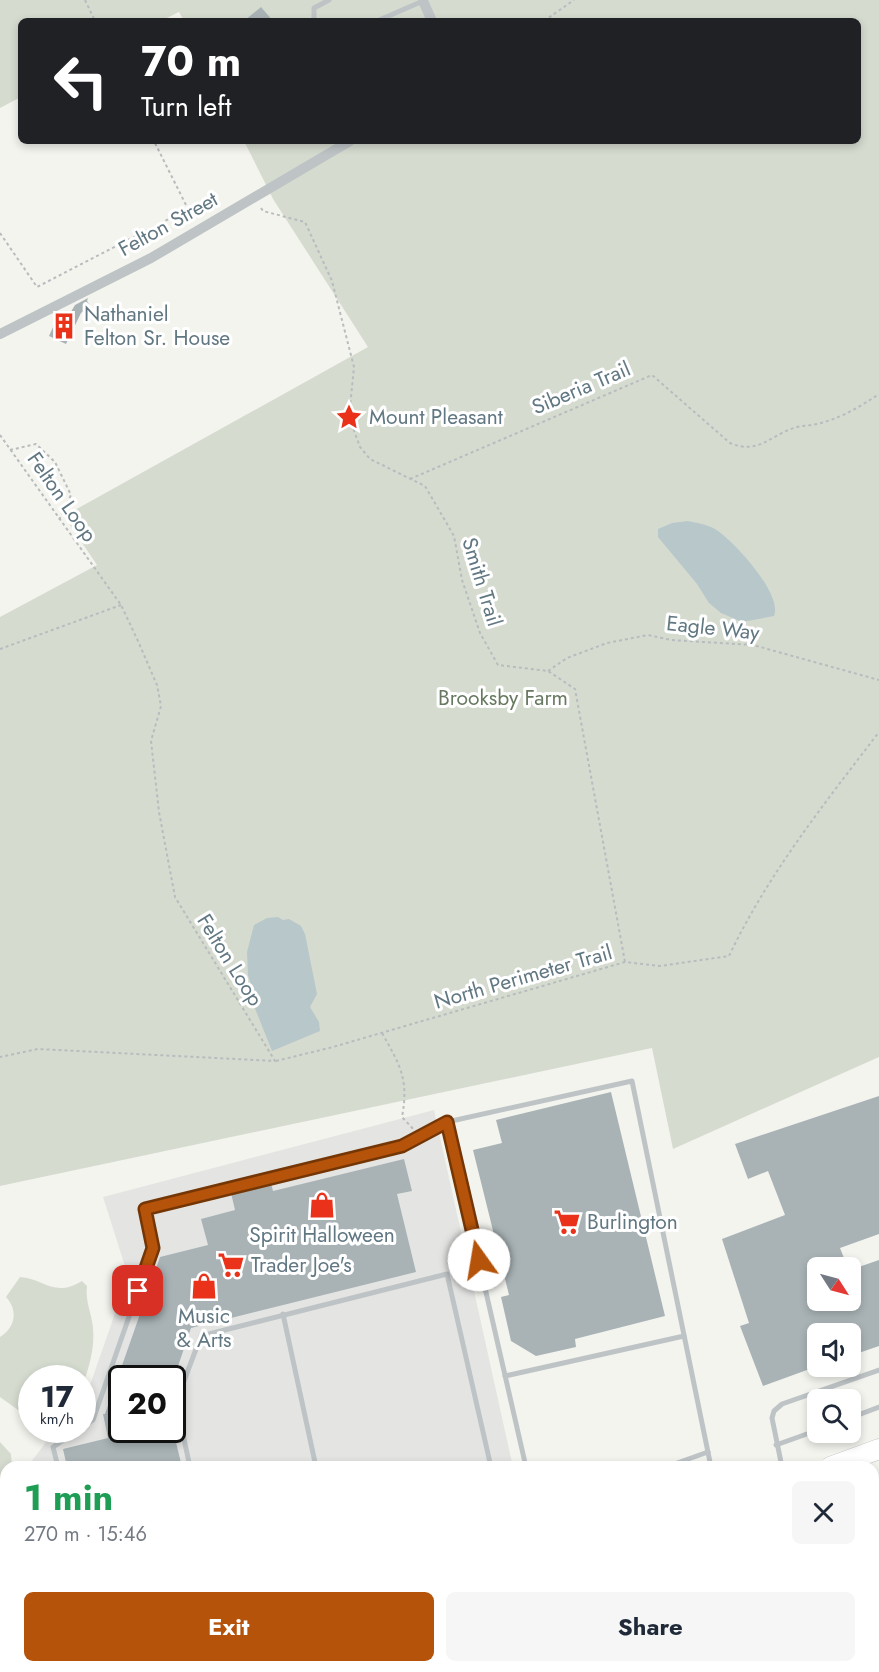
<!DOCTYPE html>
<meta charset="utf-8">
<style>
body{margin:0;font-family:Jost,sans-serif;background:#f6f6f7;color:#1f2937;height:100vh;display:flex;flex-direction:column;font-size:22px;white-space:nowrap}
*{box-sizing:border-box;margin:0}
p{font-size:20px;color:#747a83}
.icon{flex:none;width:33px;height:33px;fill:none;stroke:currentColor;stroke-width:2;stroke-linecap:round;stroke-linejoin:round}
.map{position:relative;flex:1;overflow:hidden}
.drawer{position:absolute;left:0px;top:1461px;width:879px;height:212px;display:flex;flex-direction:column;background:#fff;border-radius:18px 18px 0 0;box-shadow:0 3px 9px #0003}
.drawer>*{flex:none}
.top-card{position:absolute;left:18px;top:18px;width:843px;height:126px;border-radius:9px;box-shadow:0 3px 9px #0003;background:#202124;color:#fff;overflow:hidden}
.needle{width:39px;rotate:126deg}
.fabs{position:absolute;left:807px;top:1257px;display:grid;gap:12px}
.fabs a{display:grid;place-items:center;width:54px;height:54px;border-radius:9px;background:#fff;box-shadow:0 3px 9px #0003;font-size:30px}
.speed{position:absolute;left:18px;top:1365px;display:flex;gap:12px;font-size:30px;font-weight:700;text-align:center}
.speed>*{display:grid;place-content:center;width:78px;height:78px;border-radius:50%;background:#fff;box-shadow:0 3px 9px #0003;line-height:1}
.speed small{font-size:15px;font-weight:400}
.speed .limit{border:3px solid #111;border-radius:9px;background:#fff;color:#111}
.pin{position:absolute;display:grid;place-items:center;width:51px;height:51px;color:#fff;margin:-26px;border-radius:12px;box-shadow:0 3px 9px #0006}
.me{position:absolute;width:66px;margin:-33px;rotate:347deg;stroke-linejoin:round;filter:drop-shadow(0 0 4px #0008)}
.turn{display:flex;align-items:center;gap:21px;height:126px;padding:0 24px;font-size:27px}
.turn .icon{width:78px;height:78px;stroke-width:2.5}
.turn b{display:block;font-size:42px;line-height:51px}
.round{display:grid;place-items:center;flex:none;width:63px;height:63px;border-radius:9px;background:#f6f6f7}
.headline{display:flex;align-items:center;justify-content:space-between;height:102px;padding:0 24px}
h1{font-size:36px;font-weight:700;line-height:45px;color:#1e9e55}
.cta{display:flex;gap:12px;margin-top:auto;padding:12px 24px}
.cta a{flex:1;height:69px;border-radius:9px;background:#b45309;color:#fff;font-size:24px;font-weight:700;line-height:69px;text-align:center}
.cta a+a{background:#f6f6f7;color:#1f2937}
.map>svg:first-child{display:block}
</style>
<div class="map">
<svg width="879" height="1672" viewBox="0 0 879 1672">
<rect width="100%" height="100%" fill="#f4f4ef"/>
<g fill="#e4e5e3" fill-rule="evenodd">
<path d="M434,1110l79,357h-481l-1,-5 24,-32h27l1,-25 45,-129 -25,-79zM122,1378h50v52h-50z"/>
<polygon points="6,1611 6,1666 245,1667 231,1672 0,1672 0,1613"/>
</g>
<g fill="#d6dbd0">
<polygon points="0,0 879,0 879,1057 673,1149 652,1048 0,1186 0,617 97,565 64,516 368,347 273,199 244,141 858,141 858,21 184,21 179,12 161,21 21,21 21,97 0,108"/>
<path d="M20,1277c25,2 34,21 62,4l5,5c-2,16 5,28 6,42 2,20 -4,38 -10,57l-1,-7h-50l-1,36 -13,-4 -18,-13v-60c16,-10 18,-27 6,-40z"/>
<polygon points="0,1442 11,1454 12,1466 6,1467 6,1474 0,1480"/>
<polygon points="0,1502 6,1508 6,1615 0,1618"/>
</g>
<g fill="#b8c7ca">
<path d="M688,521c9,2 18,3 27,8 18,11 68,65 59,87l-32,6 -21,-9 -12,-10 -12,-19 -39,-47v-8l14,-6z"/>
<polygon points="278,917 283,920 289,919 301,926 305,934 317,994 310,1007 319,1022 320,1031 272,1051 254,1006 255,999 248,975 247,952 254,925 267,918"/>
</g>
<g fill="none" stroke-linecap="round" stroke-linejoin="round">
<polyline stroke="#b8c7ca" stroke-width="4" points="0,1613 6,1611"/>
</g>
<g fill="#a9b3b6">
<polygon points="261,7 273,21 244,21"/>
<polygon points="88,298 87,301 90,306 81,313 66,344 49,336 60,312 69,315 75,305"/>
<polygon points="611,1092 665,1316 575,1339 576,1347 536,1356 511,1341 501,1297 509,1295 473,1150 502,1143 496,1120"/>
<polygon points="879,1096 879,1234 840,1248 848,1268 818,1268 818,1300 850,1300 850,1270 879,1260 879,1346 850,1356 850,1334 818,1334 818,1366 763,1386 740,1326 749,1323 722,1239 785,1215 768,1171 748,1179 735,1144"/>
<polygon points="404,1159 412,1191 397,1194 416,1272 191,1328 174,1378 122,1378 122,1430 173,1430 182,1467 67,1467 63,1449 108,1438 103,1414 105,1414 160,1257 208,1245 201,1219 235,1210 231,1193 271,1183 273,1191"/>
</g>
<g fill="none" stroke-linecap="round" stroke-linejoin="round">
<g stroke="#b3b8ba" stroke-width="21">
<g id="highway">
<polyline points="830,1467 879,1449"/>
<polyline points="295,1672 312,1666"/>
</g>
</g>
<g stroke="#b8bcbe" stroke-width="2" stroke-dasharray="3 3" stroke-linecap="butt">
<polyline points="85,0 95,21"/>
<polyline points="544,21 574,0"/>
<polyline points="261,208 263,211 305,222 332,281 354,367 349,417 360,447 370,459 425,486 454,536 462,580 480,633 498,665 548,671 575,689 625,962"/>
<polyline points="0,233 37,287 188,209 154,141"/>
<polyline points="0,435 121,605 138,641 157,685 161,706 151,741 159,812 175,897 275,1061 38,1049 0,1057"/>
<polyline points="10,450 36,444 55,462 71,495 59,520"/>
<path d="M410,479l242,-104 78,68c28,12 39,-7 64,-15 8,-3 18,-2 27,-5 22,-6 40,-17 58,-29"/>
<polyline points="0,649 121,605"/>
<polyline points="548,671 567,658 607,643 648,635 671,640 753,645 879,680"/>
<path d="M382,1033c18,32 27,46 20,84l13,14"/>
<path d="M276,1061l57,-14 292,-85 35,4 69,-10c39,-82 95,-152 150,-224"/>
</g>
<g stroke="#bec4c6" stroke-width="5">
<polyline points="314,21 314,8 329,0"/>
<polyline points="377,21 423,1"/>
<polyline points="447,1122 526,1467"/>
<polyline points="283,1314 316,1467"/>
<polyline points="505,1376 684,1336"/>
<polyline points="850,1418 879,1407"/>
<polyline points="82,1427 93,1420 153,1248 145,1209 402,1146 447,1122 632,1081 711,1467"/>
<polyline points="776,1445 818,1430"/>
<polyline points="58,1467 53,1447 79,1430"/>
<polyline points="190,1467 176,1402 201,1336 447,1274 491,1467"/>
<polyline points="666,1467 708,1452"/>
<polyline points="782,1467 772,1418 774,1411 782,1404 879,1370"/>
<polyline points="873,1634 879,1650"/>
<polyline points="0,1643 6,1640"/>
<polyline points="29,1666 31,1672"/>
<polyline points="142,1666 144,1672"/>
<polyline points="165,1672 179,1666"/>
<polyline points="857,1672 858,1666"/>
</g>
<g stroke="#bec4c6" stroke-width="10">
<polyline points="423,1 432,21"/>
<polyline points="0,334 151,258 350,141"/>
<polyline points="355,1666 356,1672"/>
<polyline points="379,1672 380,1666"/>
<polyline points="704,1672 704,1666"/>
<polyline points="731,1672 731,1666"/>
</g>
<use href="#highway" stroke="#fff" stroke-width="20"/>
</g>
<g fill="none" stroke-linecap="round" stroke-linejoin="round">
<g stroke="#753606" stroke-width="15">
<polyline id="route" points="138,1291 153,1248 145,1209 402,1146 447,1122 479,1260"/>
</g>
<use href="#route" stroke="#b45309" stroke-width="10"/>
</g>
<defs>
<g id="building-bare" transform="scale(2.07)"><path d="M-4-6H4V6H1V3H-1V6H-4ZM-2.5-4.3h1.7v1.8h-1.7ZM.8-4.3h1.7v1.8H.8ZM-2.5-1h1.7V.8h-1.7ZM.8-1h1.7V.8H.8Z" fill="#ea3119" stroke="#fff" stroke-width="2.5" paint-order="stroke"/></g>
<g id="sight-bare" transform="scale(2.07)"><path d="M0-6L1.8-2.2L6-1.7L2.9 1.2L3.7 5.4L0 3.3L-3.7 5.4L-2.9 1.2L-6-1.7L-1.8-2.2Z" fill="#ea3119" stroke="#fff" stroke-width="2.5" paint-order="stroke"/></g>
<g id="shop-bare" transform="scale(2.07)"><path d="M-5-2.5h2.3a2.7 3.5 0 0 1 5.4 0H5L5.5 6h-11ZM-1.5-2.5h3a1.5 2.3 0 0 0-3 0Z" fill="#ea3119" stroke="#fff" stroke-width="2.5" paint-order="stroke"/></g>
<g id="supermarket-bare" transform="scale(2.07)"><path d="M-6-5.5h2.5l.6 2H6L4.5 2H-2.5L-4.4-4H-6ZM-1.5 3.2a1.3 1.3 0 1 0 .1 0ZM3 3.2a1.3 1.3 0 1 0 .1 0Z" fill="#ea3119" stroke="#fff" stroke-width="2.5" paint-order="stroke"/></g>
</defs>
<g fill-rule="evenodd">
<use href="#building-bare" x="64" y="326"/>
<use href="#sight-bare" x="349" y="417"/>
<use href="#shop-bare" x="322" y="1205"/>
<use href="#supermarket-bare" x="567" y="1222"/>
<use href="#supermarket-bare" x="231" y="1265"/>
<use href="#shop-bare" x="204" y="1286"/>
</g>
<g text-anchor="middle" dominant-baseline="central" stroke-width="6" stroke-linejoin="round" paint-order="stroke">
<g font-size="21" fill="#617782" stroke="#fff">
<text transform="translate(168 224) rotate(-29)">Felton Street</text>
<text transform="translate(581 388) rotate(-23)">Siberia Trail</text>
<text transform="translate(62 497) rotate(55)">Felton Loop</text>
<text transform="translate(482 582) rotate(73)">Smith Trail</text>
<text transform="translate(713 628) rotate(6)">Eagle Way</text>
<text transform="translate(230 960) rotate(58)">Felton Loop</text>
<text transform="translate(523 977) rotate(-16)">North Perimeter Trail</text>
</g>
<g font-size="21" fill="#617782" stroke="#fff" text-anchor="start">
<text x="84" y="314">Nathaniel<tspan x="84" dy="24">Felton Sr. House</tspan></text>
<text x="369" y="417">Mount Pleasant</text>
<text x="587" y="1222">Burlington</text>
<text x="322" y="1235" text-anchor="middle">Spirit Halloween</text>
<text x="251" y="1265">Trader Joe's</text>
<text x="204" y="1316" text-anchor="middle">Music<tspan x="204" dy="24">&amp; Arts</tspan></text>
</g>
<g font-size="21" fill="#687961" stroke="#fff">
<text x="503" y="698">Brooksby Farm</text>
</g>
</g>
</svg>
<div class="fabs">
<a><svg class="needle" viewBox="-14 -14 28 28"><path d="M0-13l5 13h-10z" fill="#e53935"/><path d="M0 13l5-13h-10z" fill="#747a83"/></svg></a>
<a><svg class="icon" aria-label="sound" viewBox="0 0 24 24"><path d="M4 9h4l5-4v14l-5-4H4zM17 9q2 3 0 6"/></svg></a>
<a><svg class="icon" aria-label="search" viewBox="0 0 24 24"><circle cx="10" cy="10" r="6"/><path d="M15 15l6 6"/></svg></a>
</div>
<div class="speed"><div>17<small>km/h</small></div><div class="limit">20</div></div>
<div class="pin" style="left:138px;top:1291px;background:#d93025"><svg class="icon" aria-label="arrive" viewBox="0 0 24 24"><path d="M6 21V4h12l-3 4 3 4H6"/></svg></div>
<svg class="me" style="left:479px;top:1260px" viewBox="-20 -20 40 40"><circle r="19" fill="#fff"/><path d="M0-13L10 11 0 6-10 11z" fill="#b45309"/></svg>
<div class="top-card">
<div class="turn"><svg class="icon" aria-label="left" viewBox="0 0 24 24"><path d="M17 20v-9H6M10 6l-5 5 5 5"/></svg><div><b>70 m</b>Turn left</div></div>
</div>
<section class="drawer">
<div class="headline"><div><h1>1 min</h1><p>270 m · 15:46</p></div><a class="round"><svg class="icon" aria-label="close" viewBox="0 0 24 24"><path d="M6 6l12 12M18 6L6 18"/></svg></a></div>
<div class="cta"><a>Exit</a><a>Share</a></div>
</section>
</div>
